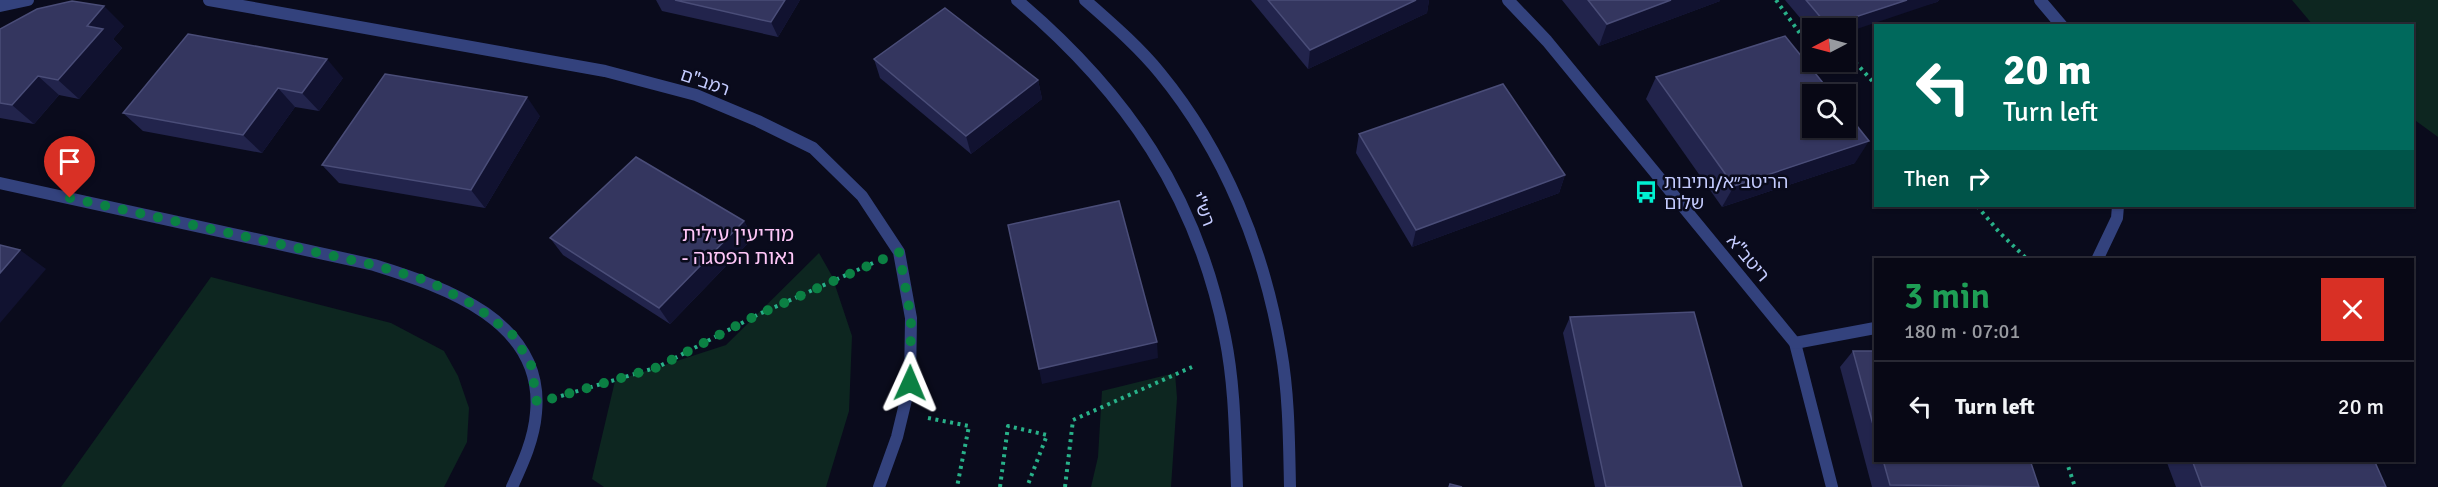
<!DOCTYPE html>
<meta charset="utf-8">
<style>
body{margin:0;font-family:Signika,"Noto Sans Hebrew",sans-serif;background:#161622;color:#f1f3f6;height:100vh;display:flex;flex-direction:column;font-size:22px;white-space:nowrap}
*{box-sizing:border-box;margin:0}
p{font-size:20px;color:#989aa0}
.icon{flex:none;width:33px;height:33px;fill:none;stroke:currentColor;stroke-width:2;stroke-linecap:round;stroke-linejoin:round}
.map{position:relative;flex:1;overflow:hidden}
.details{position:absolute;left:1874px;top:258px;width:540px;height:204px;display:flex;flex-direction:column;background:#080815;border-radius:0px;box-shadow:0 2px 4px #0004,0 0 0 2px #292934}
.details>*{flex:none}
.top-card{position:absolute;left:1874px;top:24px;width:540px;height:183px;border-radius:0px;box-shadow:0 2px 4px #0004,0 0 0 2px #292934;background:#00695c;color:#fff;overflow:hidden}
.needle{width:39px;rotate:264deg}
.tools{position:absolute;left:1802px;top:18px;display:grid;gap:12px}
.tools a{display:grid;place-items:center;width:54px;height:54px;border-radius:0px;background:#080815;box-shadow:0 2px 4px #0004,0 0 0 2px #292934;font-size:30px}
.pin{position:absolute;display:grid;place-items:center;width:51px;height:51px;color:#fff;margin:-62px -26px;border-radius:50% 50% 50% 0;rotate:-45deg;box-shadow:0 0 6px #0007}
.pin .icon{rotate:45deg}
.me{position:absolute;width:66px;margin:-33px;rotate:1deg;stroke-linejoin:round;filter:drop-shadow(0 0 4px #0008)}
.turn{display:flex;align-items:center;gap:21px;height:126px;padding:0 30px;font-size:27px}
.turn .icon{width:78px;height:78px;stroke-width:2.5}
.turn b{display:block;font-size:42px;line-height:51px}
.then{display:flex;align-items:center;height:57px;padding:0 30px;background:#0003;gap:12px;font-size:22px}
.round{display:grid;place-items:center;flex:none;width:63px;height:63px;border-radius:0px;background:#161622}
.summary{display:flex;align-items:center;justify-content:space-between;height:102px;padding:0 30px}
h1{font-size:36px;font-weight:600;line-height:45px;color:#1e9e55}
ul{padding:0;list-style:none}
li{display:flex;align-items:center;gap:18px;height:90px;padding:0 30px;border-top:2px solid #292934}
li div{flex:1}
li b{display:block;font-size:22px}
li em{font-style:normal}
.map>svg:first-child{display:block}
</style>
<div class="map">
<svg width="2438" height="487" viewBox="0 0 2438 487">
<rect width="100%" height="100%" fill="#0a0b1c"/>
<g fill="#0d2620">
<polygon points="2292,0 2438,0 2438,137 2412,118 2412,26 2313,25"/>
<polygon points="819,253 832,276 852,336 849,411 826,487 604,487 592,479 615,381 726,345"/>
<polygon points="211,277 391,323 444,351 458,376 469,408 467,442 444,487 61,487"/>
<polygon points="1175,373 1177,398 1171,487 1091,487 1098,457 1102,391"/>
</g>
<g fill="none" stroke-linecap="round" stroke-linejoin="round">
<g stroke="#28b189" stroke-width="4" stroke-dasharray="3 4.5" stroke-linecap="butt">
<polyline points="1776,0 1804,39 1812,41"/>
<polyline points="1845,51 1875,84"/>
<polyline points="1977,206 2000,233 2028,260"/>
<polyline points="561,396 658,367 757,315 873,263"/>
<polyline points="928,418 969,426 957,487"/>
<polyline points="2066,460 2075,487"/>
<polyline points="1000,487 1008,426 1047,435 1027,487"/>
<polyline points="1065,487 1073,420 1192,367"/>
</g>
<g stroke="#33427d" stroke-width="12">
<polyline points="209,0 605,71 696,95 758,121 813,148 862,196 899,252 911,318 910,383 897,437 879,487"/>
<polyline points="1508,0 1547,41 1795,343 1832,487"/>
<polyline points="2040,0 2062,26"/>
<polyline points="0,6 28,0"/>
<path d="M0,183l374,82c71,22 171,56 162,148 -2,26 -13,50 -24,74"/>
<polyline points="2097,260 2117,218 2118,206"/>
<polyline points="1795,343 1875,328"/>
</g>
<g stroke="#33427d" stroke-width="12">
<path d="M1017,0c109,92 180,195 208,337 10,49 10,100 12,150"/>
<path d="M1085,0c26,23 53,46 75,73 65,79 104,177 121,277 8,45 8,92 9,137"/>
</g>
</g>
<g fill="#22244c">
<polygon points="656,0 800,0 778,37 662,11"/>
<polygon points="1251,0 1429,0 1427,13 1308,69"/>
<polygon points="1562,0 1720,0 1720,1 1599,46"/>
<polygon points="1785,0 1939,0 1937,2 1845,28 1812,28 1812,32"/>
<polygon points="124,26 113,39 122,48 79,99 59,95 34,124 0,118 0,29"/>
<polygon points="874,59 1038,80 1042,99 971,154 880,78"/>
<polygon points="1656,77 1855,163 1722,207 1646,99"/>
<polygon points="343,78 319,111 295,107 262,153 143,131 123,113"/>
<polygon points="540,116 485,208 339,183 322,165"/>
<polygon points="1359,134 1565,175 1559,193 1412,247 1356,153"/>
<polygon points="744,221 753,238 670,324 563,255 550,238"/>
<polygon points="1570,317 1742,487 1595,487 1563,333"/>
<polygon points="1853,351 1875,351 1875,460 2030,460 2038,487 1872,487 1840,367"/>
<polygon points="2166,460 2374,460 2386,487 2176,487"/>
</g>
<g fill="#111230">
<polygon points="785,0 800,0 778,37 771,22"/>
<polygon points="1416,0 1429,0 1427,13 1308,69 1310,50"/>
<polygon points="1671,0 1720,0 1720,1 1599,46 1607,24"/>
<polygon points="1907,0 1939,0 1937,2 1845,33 1845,28 1826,28 1828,26"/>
<polygon points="104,6 124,26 113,39 122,48 79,99 58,80 87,26"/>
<polygon points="327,59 343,78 319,111 302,93"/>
<polygon points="38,76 59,95 34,124 12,105"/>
<polygon points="1038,80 1042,99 971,154 966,136"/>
<polygon points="278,88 295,107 262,153 243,135"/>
<polygon points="527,97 540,116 485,208 471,190"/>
<polygon points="1869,141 1855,163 1722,207 1734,186"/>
<polygon points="1565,175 1559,193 1412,247 1416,230"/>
<polygon points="744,221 753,238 670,324 659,308"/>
<polygon points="20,250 46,269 0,323 0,273"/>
<polygon points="1157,342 1158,358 1042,384 1039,369"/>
</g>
<g fill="#34365f" stroke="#4a4d78" stroke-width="1.5">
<polygon points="675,0 785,0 771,22"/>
<polygon points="1268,0 1416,0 1310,50"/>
<polygon points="1588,0 1671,0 1607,24"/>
<polygon points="1806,0 1907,0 1828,26"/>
<polygon points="72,1 104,6 87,26 103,29 58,80 38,76 12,105 0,103 0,29 37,9"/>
<polygon points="945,8 1038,80 966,136 874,59"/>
<polygon points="188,34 327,59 302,93 278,88 243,135 123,113"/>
<polygon points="1785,36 1832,94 1812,94 1812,128 1845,128 1845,111 1869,141 1734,186 1656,77"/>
<polygon points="385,74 527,97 471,190 322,165"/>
<polygon points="1503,84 1565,175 1416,230 1359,134"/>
<polygon points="636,157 744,221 659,308 550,238"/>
<polygon points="1119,201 1157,342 1039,369 1008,225"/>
<polygon points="0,245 20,250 0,273"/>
<polygon points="1694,312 1742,487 1606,487 1570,317"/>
<polygon points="1853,351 1875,351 1875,432"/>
<polygon points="1883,460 2030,460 2039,487 1890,485"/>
<polygon points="2192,460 2374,460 2386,487 2202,487"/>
<polygon points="1450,484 1462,487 1449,487"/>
</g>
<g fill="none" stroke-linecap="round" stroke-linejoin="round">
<polyline stroke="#0b8043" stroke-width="10" stroke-dasharray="0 18" points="70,198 374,265 428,281 474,305 514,336 531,365 537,403 658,367 757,315 899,252 911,318 910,383"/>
</g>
<defs>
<g id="bus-bare" transform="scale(1.8)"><path d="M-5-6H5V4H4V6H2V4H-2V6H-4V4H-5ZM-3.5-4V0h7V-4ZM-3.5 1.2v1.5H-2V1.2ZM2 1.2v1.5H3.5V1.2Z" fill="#00f0d1" stroke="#0a0b1c" stroke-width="2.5" paint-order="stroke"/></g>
</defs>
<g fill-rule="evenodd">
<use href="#bus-bare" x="1646" y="192"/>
</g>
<g text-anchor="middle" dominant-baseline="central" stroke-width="5" stroke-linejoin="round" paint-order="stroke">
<g font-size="18" fill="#c5ccff" stroke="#0a0b1c">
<text transform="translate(705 82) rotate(19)">רמב"ם</text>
<text transform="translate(1203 209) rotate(68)">רש"י</text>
<text transform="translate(1748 258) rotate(50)">ריטב"א</text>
</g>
<g font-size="18" fill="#c5ccff" stroke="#0a0b1c" text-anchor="start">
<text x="1664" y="182">הריטב״א/נתיבות<tspan x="1664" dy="21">שלום</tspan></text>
</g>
<g font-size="20" fill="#ffc7f8" stroke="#0a0b1c">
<text x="738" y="234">מודיעין עילית<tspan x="738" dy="23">- נאות הפסגה</tspan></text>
</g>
</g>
</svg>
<div class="tools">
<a><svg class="needle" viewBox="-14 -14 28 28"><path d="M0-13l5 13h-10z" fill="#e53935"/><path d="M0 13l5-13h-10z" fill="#989aa0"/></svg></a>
<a><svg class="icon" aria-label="search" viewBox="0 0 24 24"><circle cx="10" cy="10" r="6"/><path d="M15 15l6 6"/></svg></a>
</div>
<div class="pin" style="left:70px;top:198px;background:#d93025"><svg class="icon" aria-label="arrive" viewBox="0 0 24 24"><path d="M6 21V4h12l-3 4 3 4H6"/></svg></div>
<svg class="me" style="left:910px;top:383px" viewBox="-20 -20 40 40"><path d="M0-17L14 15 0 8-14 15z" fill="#0b8043" stroke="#fff" stroke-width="4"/></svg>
<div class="top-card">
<div class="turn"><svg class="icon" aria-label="left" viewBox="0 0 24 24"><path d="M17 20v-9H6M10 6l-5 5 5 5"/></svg><div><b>20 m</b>Turn left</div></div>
<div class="then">Then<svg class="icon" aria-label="right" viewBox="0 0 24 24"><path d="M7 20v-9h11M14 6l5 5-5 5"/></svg></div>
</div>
<section class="details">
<div class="summary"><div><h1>3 min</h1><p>180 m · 07:01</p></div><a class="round" style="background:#d93025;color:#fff"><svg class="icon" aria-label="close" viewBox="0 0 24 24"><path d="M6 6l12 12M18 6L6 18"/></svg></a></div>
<ul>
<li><svg class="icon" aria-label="left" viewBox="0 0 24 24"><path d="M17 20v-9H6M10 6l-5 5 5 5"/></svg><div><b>Turn left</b></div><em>20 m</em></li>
</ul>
</section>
</div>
